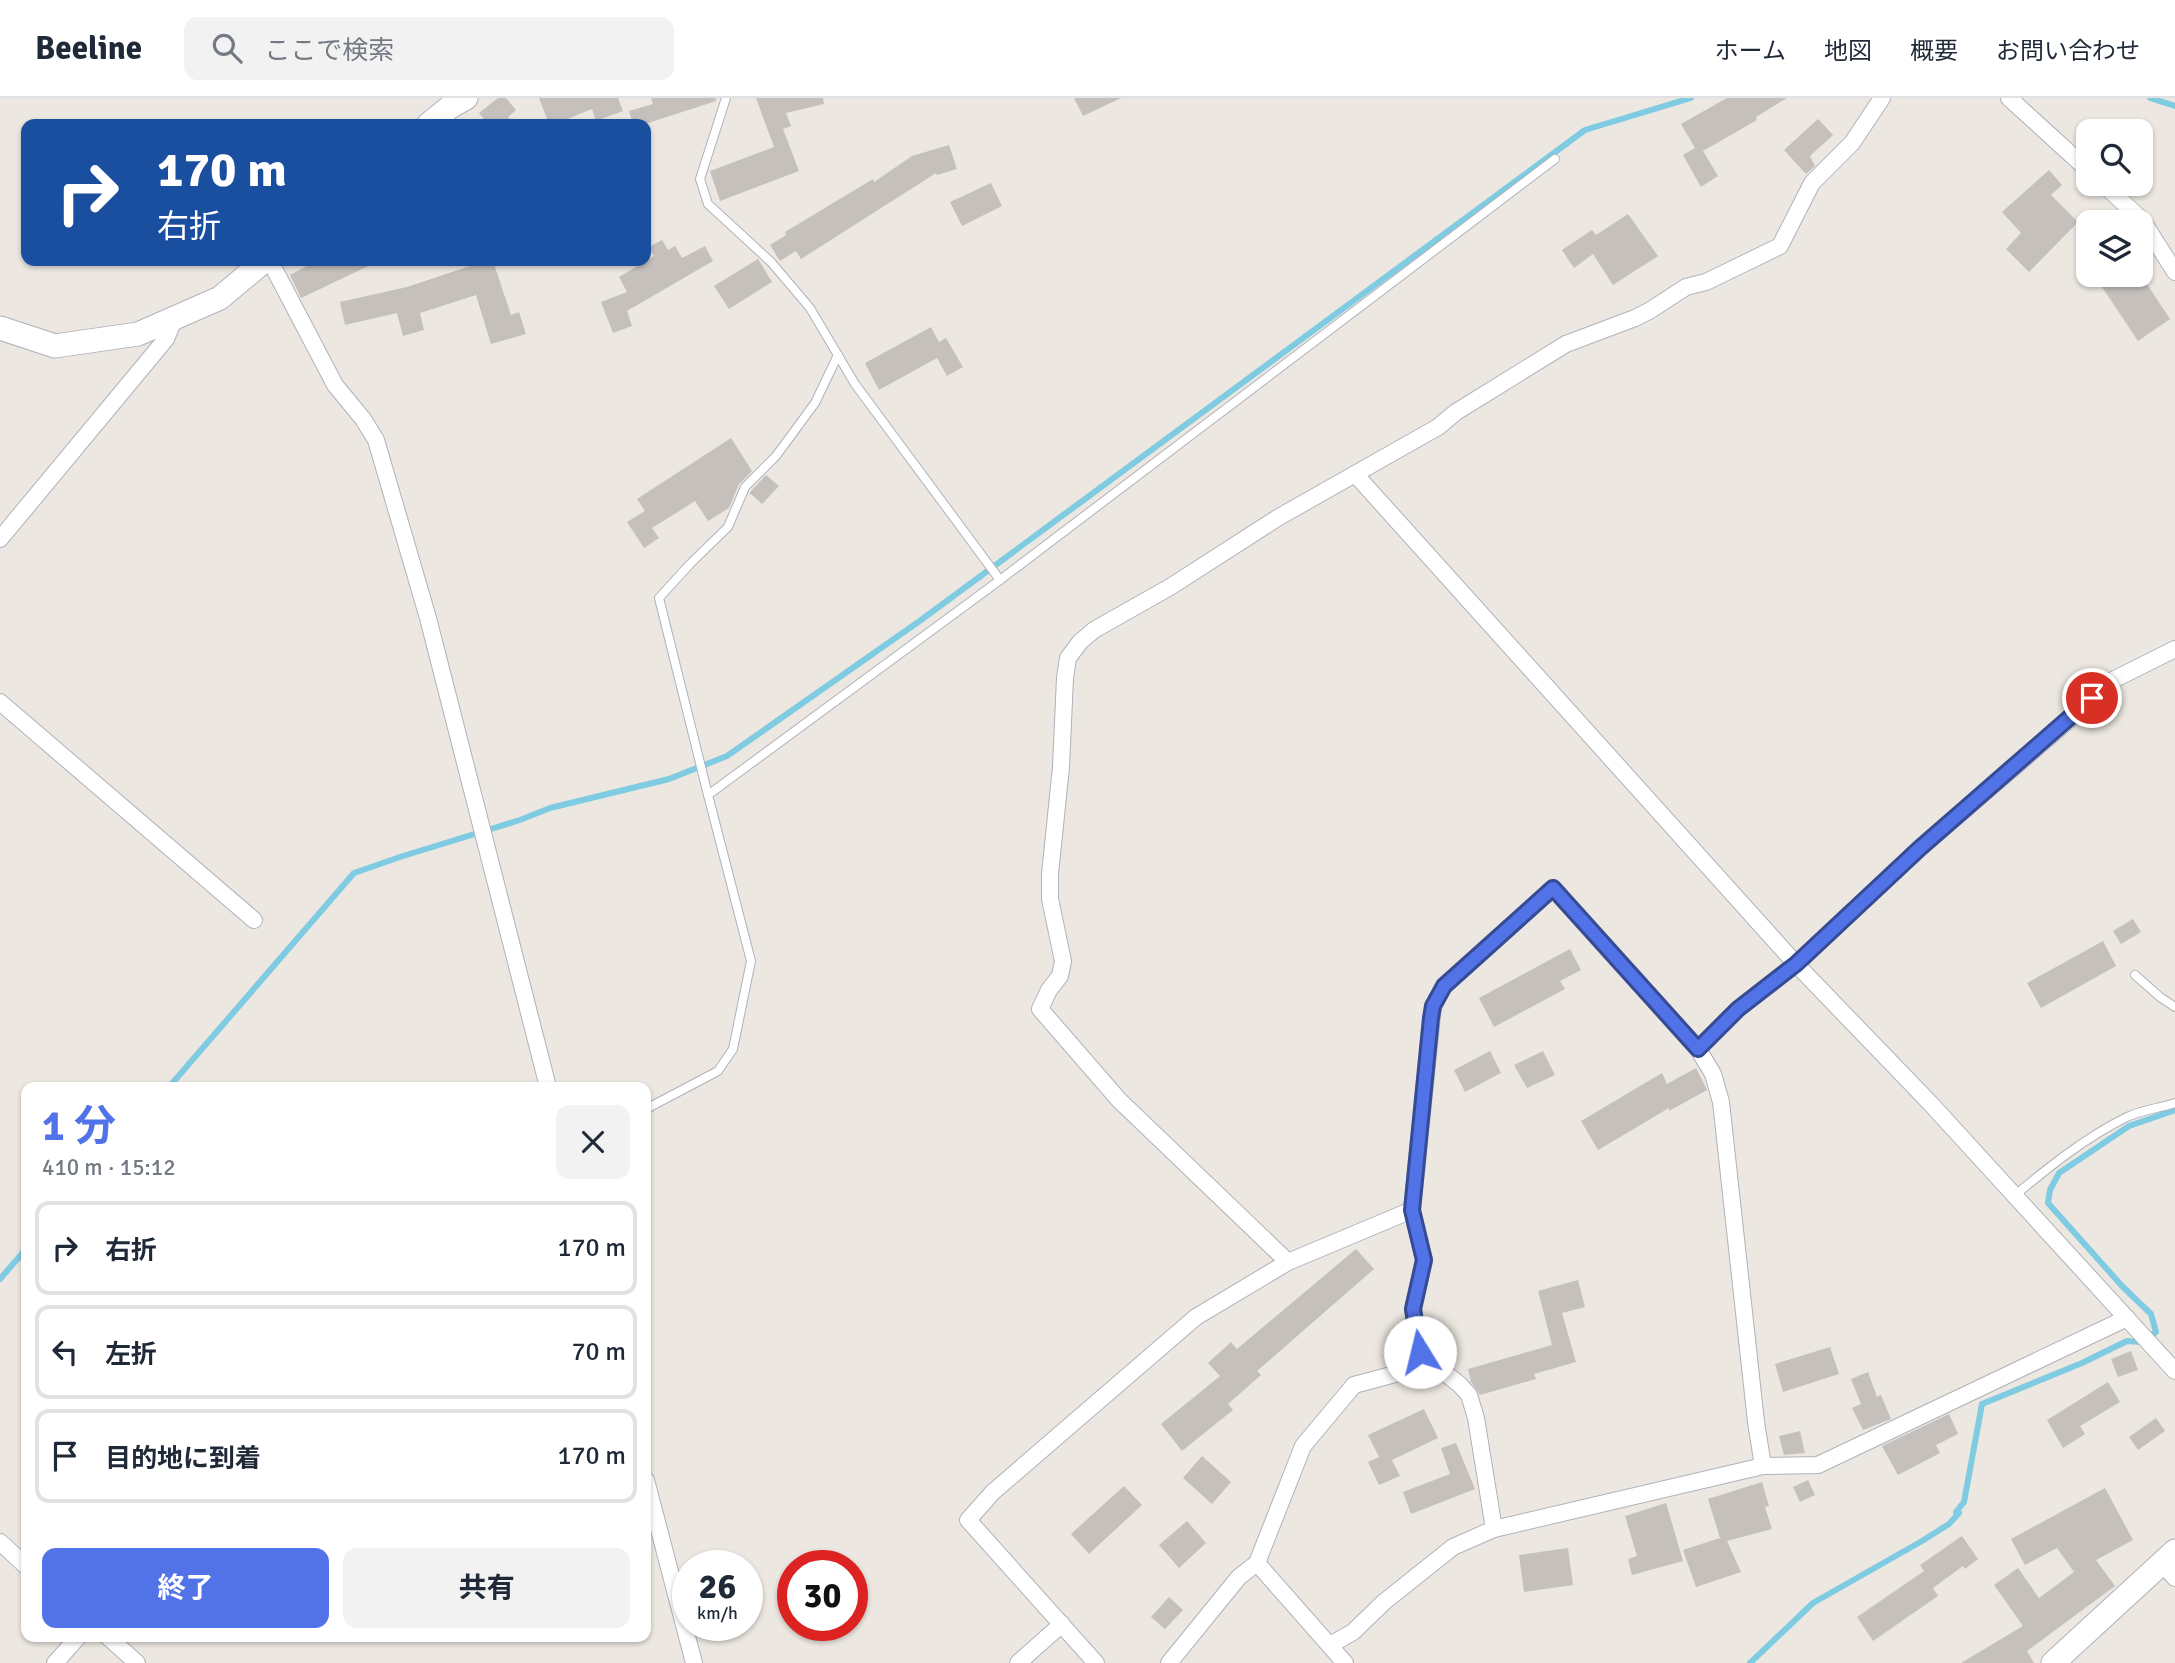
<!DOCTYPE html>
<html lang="ja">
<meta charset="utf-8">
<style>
body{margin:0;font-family:Signika,"Noto Sans JP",sans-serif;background:#f2f2f3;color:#1f2937;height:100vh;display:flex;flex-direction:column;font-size:26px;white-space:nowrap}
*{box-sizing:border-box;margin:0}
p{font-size:23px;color:#747a83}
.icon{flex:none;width:38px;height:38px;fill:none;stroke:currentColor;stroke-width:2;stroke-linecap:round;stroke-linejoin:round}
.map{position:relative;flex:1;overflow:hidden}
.sheet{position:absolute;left:21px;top:984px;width:630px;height:560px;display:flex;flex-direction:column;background:#fff;border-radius:14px;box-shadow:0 2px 5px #0004}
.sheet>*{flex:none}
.guide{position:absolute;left:21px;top:21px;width:630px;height:147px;border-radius:14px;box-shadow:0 2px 5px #0004;background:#1a4fa0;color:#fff;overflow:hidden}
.controls{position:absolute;left:2076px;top:21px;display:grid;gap:14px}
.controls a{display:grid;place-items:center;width:77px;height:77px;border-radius:14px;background:#fff;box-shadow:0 2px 5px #0004;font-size:35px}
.speed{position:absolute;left:672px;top:1452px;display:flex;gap:14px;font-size:35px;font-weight:700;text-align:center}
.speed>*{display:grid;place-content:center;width:91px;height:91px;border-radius:50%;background:#fff;box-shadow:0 2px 5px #0004;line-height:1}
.speed small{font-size:18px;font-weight:400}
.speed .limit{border:10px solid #d22;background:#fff;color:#111}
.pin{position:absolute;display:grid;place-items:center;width:60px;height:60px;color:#fff;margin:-30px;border:4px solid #fff;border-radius:50%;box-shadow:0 2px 7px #0007}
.me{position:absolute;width:77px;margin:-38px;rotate:351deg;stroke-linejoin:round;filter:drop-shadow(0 0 5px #0008)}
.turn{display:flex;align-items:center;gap:24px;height:147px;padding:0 21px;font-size:32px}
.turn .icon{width:91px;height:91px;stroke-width:2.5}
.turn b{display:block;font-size:49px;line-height:60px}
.round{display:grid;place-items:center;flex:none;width:74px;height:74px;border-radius:14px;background:#f2f2f3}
.overview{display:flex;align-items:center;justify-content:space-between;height:119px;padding:0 21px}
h1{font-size:42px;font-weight:700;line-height:52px;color:#5273e7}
.action{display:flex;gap:14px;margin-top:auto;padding:14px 21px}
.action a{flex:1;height:80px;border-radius:14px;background:#5273e7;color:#fff;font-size:28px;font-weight:700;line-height:80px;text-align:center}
.action a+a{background:#f2f2f3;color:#1f2937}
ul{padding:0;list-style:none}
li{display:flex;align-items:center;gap:21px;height:94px;margin:0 14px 10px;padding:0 7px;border:4px solid #e0e1e3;border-radius:14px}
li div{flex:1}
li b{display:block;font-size:26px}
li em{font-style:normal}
header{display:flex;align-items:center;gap:42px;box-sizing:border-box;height:98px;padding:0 35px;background:#fff;border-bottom:2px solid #e0e1e3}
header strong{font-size:33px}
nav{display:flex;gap:38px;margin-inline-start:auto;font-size:24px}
.search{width:490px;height:63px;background:#f2f2f3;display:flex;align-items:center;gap:18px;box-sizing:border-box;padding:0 24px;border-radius:14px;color:#747a83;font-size:26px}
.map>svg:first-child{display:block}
</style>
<header>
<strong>Beeline</strong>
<div class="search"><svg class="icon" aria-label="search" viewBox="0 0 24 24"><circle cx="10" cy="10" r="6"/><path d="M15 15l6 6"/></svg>ここで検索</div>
<nav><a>ホーム</a><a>地図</a><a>概要</a><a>お問い合わせ</a></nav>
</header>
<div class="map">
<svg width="2175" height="1565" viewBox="0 0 2175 1565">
<rect width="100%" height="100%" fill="#ece7e0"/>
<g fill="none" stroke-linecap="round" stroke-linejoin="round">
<g stroke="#7fcbe2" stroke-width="6">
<polyline points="2150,0 2175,8"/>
<polyline points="169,989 354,775 403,758 520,722 550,710 669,681 727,658 921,522 1585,32 1691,0"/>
<polyline points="0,1181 26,1151"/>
<polyline points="1750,1565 1813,1505 1922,1443 1949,1426 1959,1415 1956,1414 1964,1404 1982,1306 2082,1265 2127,1243 2142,1244 2156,1234 2151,1216 2122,1188 2048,1105 2050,1092 2059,1075 2129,1028 2175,1012"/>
</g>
</g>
<g fill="#c5c0bc">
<polygon points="498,0 506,0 516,12 508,19 513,26 488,26 479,15"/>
<polygon points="539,0 618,0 623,13 596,23 592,11 555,26 549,26"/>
<polygon points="651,0 716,0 716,3 645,26 633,26 629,13 653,6"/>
<polygon points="756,0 823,0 824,6 786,15 791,28 783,31 799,73 720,103 710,73 774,49"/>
<polygon points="1074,0 1121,0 1083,18"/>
<polygon points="1727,0 1787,0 1756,19 1757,22 1703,53 1718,78 1701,89 1683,57 1695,50 1681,26"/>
<polygon points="1818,21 1833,37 1810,58 1815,68 1806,76 1784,52"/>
<polygon points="949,47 957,71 937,77 936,75 801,161 796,153 780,163 770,147 786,137 785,134 873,81 874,84 912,58"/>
<polygon points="2049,72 2062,87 2051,97 2078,124 2029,174 2006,151 2021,135 2002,114"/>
<polygon points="991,85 1002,108 962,128 950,104"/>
<polygon points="1628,116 1658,158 1613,187 1593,156 1574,170 1562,152 1592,132 1596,137"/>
<polygon points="662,142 668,152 675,148 682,160 705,148 713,163 627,213 632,228 613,235 601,204 627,194 619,179 654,158 649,149"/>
<polygon points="758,161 772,184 729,211 714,188"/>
<polygon points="304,163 379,163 301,200 290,177 307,168"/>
<polygon points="485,163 493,163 511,217 519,214 526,236 491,246 476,197 420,215 424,232 403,238 397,215 345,227 340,204 407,189"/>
<polygon points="2094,177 2141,177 2170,221 2138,243"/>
<polygon points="931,229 939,244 946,240 963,269 947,278 937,260 879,292 865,265"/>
<polygon points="731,340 752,373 739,386 729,410 708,423 695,403 652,430 659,440 644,450 627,424 645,413 637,401"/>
<polygon points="766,377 779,388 762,406 751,396 749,397 751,393"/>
<polygon points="2133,821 2141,834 2121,846 2113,833"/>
<polygon points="2103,843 2116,868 2041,910 2027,885"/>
<polygon points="1570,851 1581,872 1560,883 1565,891 1494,929 1479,900"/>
<polygon points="1490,953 1501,975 1465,994 1454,972"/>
<polygon points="1543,953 1555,977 1527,990 1514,967"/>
<polygon points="1696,970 1707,992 1669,1013 1669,1010 1598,1052 1581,1023 1662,975 1667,986"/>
<polygon points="1356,1151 1374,1171 1257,1273 1261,1277 1228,1306 1233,1312 1182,1353 1161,1326 1220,1278 1208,1265 1231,1244 1237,1251"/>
<polygon points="1578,1182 1585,1209 1562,1215 1576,1264 1534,1276 1536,1281 1480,1297 1471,1284 1468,1271 1552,1247 1538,1193"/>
<polygon points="1830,1249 1839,1276 1783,1294 1775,1266"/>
<polygon points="2131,1253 2138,1272 2118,1279 2111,1261"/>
<polygon points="1868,1274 1877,1299 1881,1297 1891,1321 1863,1332 1852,1310 1861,1306 1851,1281"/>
<polygon points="2108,1284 2120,1304 2080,1328 2085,1336 2063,1350 2047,1322"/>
<polygon points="1424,1311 1438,1340 1392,1362 1400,1378 1379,1387 1368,1364 1379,1359 1368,1337"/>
<polygon points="1949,1316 1958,1336 1936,1347 1940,1355 1898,1377 1882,1348"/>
<polygon points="2156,1320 2165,1333 2138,1352 2129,1339"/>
<polygon points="1800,1333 1805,1355 1784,1357 1779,1338"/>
<polygon points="1456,1345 1475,1391 1411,1416 1403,1394 1450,1376 1441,1350"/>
<polygon points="1202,1358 1231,1384 1212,1406 1183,1380"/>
<polygon points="1808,1382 1815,1397 1800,1404 1793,1389"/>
<polygon points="1762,1384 1769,1408 1765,1409 1772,1431 1727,1443 1741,1474 1696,1489 1683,1452 1720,1440 1708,1401"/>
<polygon points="1124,1388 1142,1407 1089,1456 1071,1436"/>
<polygon points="2105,1390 2133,1442 2096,1462 2115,1488 2027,1553 2034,1565 1961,1565 2023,1528 1994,1487 2018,1470 2039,1500 2074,1474 2057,1450 2025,1467 2011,1441"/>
<polygon points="1666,1405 1683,1463 1632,1477 1628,1461 1637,1458 1625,1418"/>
<polygon points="1187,1423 1206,1445 1179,1470 1159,1447"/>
<polygon points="1962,1438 1978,1461 1965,1471 1963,1468 1933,1490 1938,1498 1873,1543 1857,1519 1924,1473 1920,1467"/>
<polygon points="1568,1450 1573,1487 1524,1494 1519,1457"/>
<polygon points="1169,1499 1183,1512 1165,1531 1151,1519"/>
</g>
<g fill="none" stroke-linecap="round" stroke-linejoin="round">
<g stroke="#b0b2bb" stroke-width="10">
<g id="lane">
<polyline points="726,0 700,81 708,106 771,164 810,210 855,286 1000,482"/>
<polyline points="708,697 659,500 690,466 728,429 745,389 776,358 815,305 838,257"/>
<polyline points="2135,877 2160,899 2175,909"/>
<polyline points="646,1011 718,973 733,951 751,863 708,697 1000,482 1555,61"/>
<path d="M2014,1098c35,-29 72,-59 113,-79 15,-7 33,-9 48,-14"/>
</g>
</g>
<g stroke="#b0b2bb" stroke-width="18">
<g id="street">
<polyline points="2009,0 2088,72"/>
<polyline points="2103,86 2142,122 2175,174"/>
<polyline points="270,163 335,287 363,321 376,342 428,520 548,989"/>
<polyline points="1355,376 1796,866 1930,1005 2175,1273"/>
<polyline points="0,441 166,241 175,219"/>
<polyline points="0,604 254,822"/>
<polyline points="1698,951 1738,911 1796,866 1920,750 2077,615 2107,585 2175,551"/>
<polyline points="1288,1164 1119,1002 1040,911 1049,892 1060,878 1063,863 1050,801 1050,776 1061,669 1065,580 1068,560 1080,544 1094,532 1170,489 1279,419 1438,329 1456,314 1566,246 1635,220 1649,213 1686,189 1706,184 1780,148 1812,85 1852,45 1882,0"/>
<polyline points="1425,1268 1420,1254 1413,1211 1424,1162 1412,1112 1433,908 1444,888 1553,790 1698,951 1713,976 1721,1004 1756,1324 1763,1368"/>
<polyline points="646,1382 694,1565"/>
<polyline points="0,1444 26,1468"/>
<polyline points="1257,1465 1345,1565"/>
<polyline points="2162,1465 2175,1480"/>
<polyline points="107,1538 137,1565"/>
<polyline points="1330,1547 1353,1534 1384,1504 1453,1449 1494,1431 1763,1368 1818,1367 2127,1220"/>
<polyline points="55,1565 79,1538"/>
<polyline points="1018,1565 1062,1526"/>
<polyline points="1096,1565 968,1422 993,1394 1196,1219 1288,1164 1412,1112"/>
<polyline points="1169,1565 1239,1479 1257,1465 1303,1348 1354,1287 1425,1268 1439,1270 1460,1287 1469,1297 1476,1320 1494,1431"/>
</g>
</g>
<g stroke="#b0b2bb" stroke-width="25">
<g id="secondary">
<polyline points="429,26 450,9 466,0"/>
<polyline points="0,230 55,248 138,236 220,200 264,163"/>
<polyline points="2053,1565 2175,1453"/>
</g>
</g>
<use href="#lane" stroke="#fff" stroke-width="8"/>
<use href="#street" stroke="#fff" stroke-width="16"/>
<use href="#secondary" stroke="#fff" stroke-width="23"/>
</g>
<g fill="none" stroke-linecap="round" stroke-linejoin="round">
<g stroke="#354b96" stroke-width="18">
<polyline id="route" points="1420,1254 1413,1211 1424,1162 1412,1112 1431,920 1433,908 1444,888 1553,790 1698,951 1738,911 1796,866 1920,750 2092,600"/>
</g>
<use href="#route" stroke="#5273e7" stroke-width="12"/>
</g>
</svg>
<div class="controls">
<a><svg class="icon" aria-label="search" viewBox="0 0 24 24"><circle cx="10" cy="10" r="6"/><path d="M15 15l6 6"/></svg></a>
<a><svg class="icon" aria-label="layers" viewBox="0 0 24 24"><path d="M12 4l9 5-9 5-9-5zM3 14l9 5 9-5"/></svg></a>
</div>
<div class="speed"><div>26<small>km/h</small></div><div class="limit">30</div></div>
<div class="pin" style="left:2092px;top:600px;background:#d93025"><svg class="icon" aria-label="arrive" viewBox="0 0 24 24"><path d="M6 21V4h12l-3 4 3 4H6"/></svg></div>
<svg class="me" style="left:1420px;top:1254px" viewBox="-20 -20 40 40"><circle r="19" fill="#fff"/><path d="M0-13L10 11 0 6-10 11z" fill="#5273e7"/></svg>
<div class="guide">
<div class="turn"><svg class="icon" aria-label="right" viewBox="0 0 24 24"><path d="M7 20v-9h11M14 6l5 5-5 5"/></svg><div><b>170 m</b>右折</div></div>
</div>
<section class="sheet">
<div class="overview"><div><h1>1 分</h1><p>410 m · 15:12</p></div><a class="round"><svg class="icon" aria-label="close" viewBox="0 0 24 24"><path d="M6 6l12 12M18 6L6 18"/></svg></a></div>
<ul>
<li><svg class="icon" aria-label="right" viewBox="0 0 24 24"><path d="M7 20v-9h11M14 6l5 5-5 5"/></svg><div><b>右折</b></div><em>170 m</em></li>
<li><svg class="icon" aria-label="left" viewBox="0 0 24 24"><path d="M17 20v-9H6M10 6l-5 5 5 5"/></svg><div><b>左折</b></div><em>70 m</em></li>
<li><svg class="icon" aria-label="arrive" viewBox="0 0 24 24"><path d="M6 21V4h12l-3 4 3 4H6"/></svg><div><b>目的地に到着</b></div><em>170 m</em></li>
</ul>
<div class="action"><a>終了</a><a>共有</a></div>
</section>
</div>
